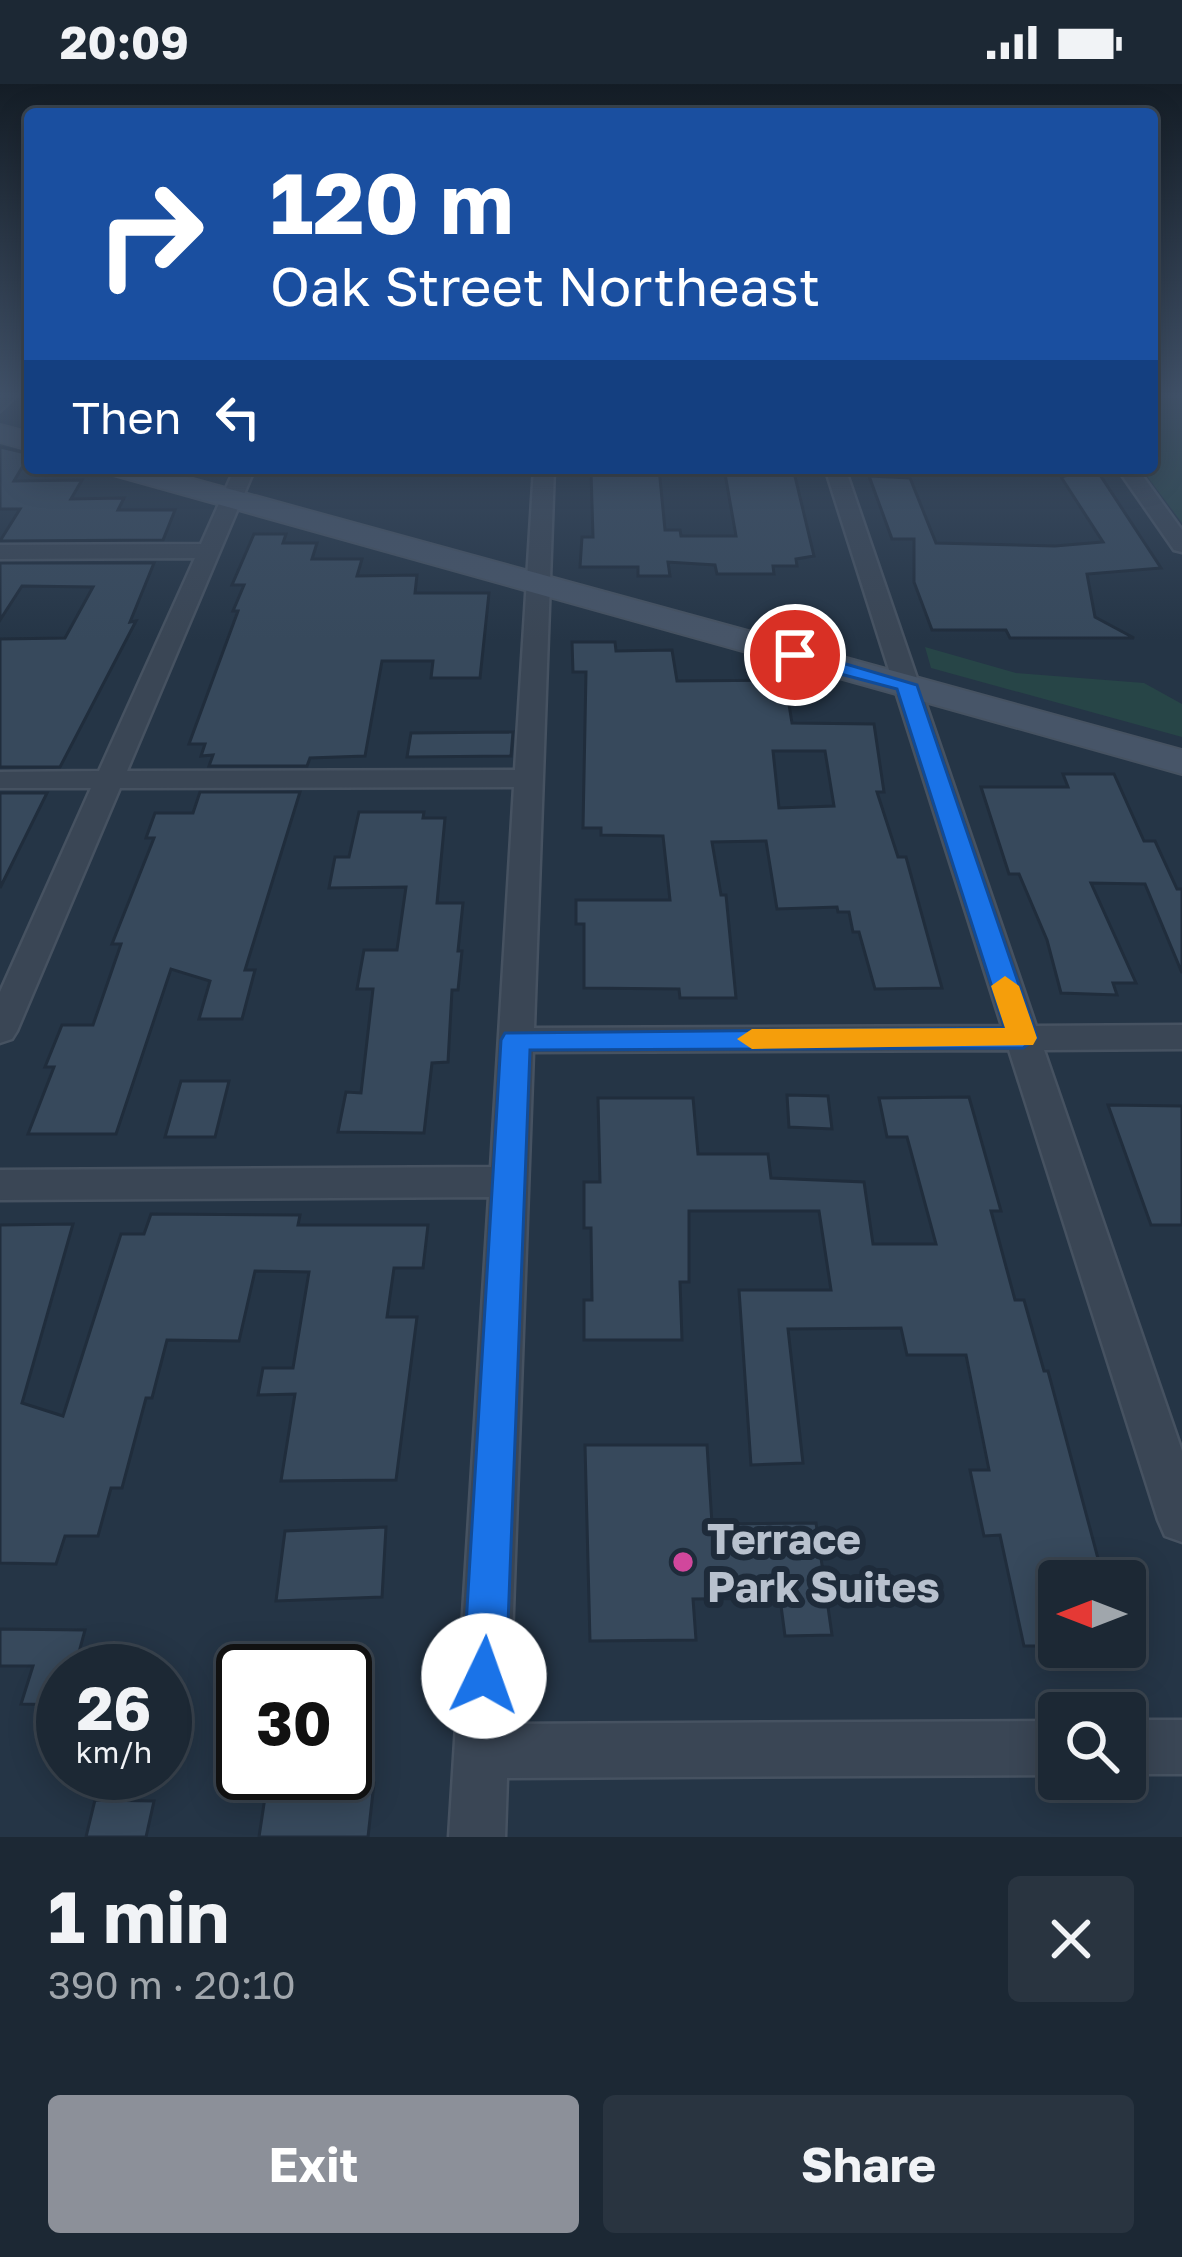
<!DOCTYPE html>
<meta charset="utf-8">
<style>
body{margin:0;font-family:"Golos Text",sans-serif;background:#293440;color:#f1f3f6;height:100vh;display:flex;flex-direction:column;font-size:45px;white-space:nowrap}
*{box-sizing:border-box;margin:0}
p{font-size:39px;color:#a0a6ac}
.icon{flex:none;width:66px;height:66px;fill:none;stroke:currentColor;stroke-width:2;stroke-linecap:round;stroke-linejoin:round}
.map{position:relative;height:1753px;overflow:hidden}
.side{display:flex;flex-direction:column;background:#1c2834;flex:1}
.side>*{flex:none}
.top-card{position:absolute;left:24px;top:24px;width:1134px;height:366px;border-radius:12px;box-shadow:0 6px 30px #0003,0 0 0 3px #3a444f;background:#1a4fa0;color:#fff;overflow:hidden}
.needle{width:78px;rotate:270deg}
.fabs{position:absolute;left:1038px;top:1476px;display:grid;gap:24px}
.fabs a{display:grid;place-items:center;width:108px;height:108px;border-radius:12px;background:#1c2834;box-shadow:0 6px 30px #0003,0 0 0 3px #3a444f;font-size:60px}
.speed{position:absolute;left:36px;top:1560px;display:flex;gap:24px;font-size:60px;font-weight:700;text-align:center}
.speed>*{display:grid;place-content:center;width:156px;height:156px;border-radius:50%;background:#1c2834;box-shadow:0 6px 30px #0003,0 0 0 3px #3a444f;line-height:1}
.speed small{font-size:30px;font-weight:400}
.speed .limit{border:6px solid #111;border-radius:18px;background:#fff;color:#111}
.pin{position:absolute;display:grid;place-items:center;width:102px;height:102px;color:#fff;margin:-51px;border:6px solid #fff;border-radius:50%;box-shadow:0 3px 12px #0007}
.me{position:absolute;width:132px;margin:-66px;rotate:3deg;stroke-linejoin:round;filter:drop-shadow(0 0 9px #0008)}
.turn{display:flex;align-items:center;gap:42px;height:252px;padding:0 48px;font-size:54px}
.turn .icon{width:156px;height:156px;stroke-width:2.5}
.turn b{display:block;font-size:84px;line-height:102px}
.then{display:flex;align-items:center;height:114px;padding:0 48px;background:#0003;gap:24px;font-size:45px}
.round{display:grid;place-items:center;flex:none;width:126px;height:126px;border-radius:12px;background:#293440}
.overview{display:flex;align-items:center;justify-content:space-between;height:204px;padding:0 48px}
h1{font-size:72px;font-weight:700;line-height:90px}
.primary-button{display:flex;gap:24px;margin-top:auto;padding:24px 48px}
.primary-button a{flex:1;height:138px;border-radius:12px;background:#8c9099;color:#fff;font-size:48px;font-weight:700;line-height:138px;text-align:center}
.primary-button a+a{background:#293440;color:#f1f3f6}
.status{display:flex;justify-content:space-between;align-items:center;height:84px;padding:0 60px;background:#1c2834;direction:ltr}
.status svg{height:33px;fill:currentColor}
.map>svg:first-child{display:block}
</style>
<div class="status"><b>20:09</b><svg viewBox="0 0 49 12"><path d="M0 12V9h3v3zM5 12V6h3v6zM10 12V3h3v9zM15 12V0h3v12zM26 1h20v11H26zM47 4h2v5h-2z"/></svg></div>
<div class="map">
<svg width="1182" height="1753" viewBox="0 0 1182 1753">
<rect width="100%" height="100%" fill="#253546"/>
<g fill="#274547">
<polygon points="1152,310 1182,310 1182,439 1141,384 1152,384"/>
<polygon points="925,563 1016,589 1144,599 1182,620 1182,653 931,584"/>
</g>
<g fill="#37495c" stroke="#202d3c" stroke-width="3" fill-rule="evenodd">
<polygon points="0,363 30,370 14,397 82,396 71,415 124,414 118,426 175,426 163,456 0,457 20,425 0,425"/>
<polygon points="607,384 659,384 665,446 680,446 681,452 736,452 724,384 793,384 814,472 796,475 797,482 773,482 774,490 717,490 715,481 668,478 670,492 638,492 638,483 580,483 582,453 593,453 591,388 607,388"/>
<polygon points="1068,391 1100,391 1161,484 1087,490 1095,533 1134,554 1010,554 1006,546 932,546 914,498 914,455 892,455 869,392 910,394 936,459 1055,462 1103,458 1061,393"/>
<polygon points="254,450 286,450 283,459 317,459 312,475 362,475 357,492 417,491 415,509 489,509 480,594 431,594 433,577 382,577 365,672 310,674 307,682 209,682 213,671 201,672 205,660 189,660 238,527 233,527 244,501 232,501"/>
<polygon points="0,479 154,479 130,538 136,537 60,683 0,683 0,555 65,554 93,503 22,502 0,536"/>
<path d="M572,558h43l1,9 56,-1 5,31 108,-1 7,43 82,1 10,68h-7l21,65h8l36,131 -67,1 -16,-57h-6l-4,-20h-11l-1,-5 -60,2 -11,-68 -54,1 9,53h5l10,103h-56l-1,-9 -95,-1v-64h-8v-24h94l-7,-64 -62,-1v-7h-18l3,-156h-13zM773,667h52l9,55 -55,2z"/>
<polygon points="513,648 511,672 407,673 411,649"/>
<polygon points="1063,690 1114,690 1144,757 1155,757 1177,805 1182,805 1182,889 1145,800 1091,799 1136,899 1113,899 1117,911 1061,909 1047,856 1019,790 1009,790 981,703 1068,703"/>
<polygon points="200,708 300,708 245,886 255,886 242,935 199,935 210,897 171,885 116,1050 28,1050 54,983 45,983 62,941 93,941 121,860 112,860 154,754 146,754 155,729 193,729"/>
<polygon points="0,709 47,709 0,804"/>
<polygon points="359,728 424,728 423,734 445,734 437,819 463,819 458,867 462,867 458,906 452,906 448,978 432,979 424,1049 338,1048 346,1008 361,1009 373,905 357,905 364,866 397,866 406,803 329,804 335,773 349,773"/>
<polygon points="181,997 229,997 215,1053 165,1053"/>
<polygon points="787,1011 828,1012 832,1045 789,1043"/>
<polygon points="969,1013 1001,1127 991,1127 1015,1216 1024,1216 1044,1287 1048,1287 1104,1497 1059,1497 1059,1562 1024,1562 1000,1451 984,1452 970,1386 989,1386 966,1271 907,1271 901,1244 788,1245 803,1379 751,1381 739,1206 831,1206 819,1127 689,1127 689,1198 680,1198 682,1256 584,1256 584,1216 592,1216 591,1144 584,1144 584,1098 600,1098 598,1014 693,1014 698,1070 768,1070 771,1094 864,1098 873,1160 936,1160 907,1053 887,1053 879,1014"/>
<polygon points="1108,1021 1182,1022 1182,1141 1151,1141"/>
<polygon points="151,1130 300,1131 298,1141 428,1141 423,1184 394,1184 387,1233 417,1233 396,1396 281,1397 295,1310 258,1311 263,1284 293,1284 309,1188 255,1187 239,1257 167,1256 152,1314 146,1314 122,1404 111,1404 98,1452 65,1452 56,1480 0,1479 0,1141 73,1140 22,1319 63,1332 121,1150 144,1150"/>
<polygon points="585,1361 707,1361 712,1440 816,1439 832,1551 785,1552 780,1514 693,1515 696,1556 590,1557"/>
<polygon points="386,1443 382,1513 276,1517 285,1447"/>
<polygon points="0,1545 85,1546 74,1587 63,1587 63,1621 21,1620 33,1582 0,1582"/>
<polygon points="373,1592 365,1699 374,1699 368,1753 259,1753 267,1700 345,1699 345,1593"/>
<polygon points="95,1716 154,1717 146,1753 86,1753"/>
</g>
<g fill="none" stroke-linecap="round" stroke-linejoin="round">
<g stroke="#465261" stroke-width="5">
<g id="street">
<polygon points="0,310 18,310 0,327"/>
<polygon points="235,384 255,384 127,687 515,686 534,384 554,384 534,944 1002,942 825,384 845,384 1036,942 1182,941 1182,965 1044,966 1182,1367 1182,1458 1165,1452 1158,1436 1009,966 533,968 509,1640 1059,1637 1059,1691 507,1694 505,1753 449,1753 489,1113 0,1116 0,1086 491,1083 514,703 120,704 17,947 12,955 0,959 0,908 91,704 0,704 0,688 99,687 195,474 0,475 0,461 201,460"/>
<polygon points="1117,384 1137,384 1182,446 1182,468 1174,466"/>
<rect x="1125" y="1636" width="57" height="54"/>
</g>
</g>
<g stroke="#465261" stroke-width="4">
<g id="secondary">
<polygon points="0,341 30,349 30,366 0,358"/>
<polygon points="105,384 153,384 1182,666 1182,690 110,390"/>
</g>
</g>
<use href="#street" fill="#3a4655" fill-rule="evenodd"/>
<use href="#secondary" fill="#475568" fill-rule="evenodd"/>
</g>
<linearGradient id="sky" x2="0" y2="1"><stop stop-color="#141d26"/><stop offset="0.56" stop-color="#405168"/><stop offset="1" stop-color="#405168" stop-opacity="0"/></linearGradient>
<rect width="1182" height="556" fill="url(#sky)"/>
<polygon fill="#1a73e8" stroke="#114b97" stroke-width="3" points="795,565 917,601 1037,954 1023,964 530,966 506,1592 500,1607 484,1613 469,1607 463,1592 501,956 505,949 1005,944 897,605 788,576 788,567"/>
<polygon fill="#f59e0b" points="1005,892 1019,902 1037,954 1033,961 752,965 737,955 752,945 1005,944 991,902"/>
<circle fill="#d1479c" stroke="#1e2b3a" stroke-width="4.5" cx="683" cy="1478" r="12"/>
<g text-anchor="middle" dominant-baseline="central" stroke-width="12" stroke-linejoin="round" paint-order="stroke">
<g font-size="42" font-weight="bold" fill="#b8c1ce" stroke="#1e2b3a" text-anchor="start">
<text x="707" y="1454">Terrace<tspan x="707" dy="48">Park Suites</tspan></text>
</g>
</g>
</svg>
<div class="fabs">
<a><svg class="needle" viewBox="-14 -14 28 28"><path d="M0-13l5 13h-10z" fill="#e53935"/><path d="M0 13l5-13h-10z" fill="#a0a6ac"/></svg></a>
<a><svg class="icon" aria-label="search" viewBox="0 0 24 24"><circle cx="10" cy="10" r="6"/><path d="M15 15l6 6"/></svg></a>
</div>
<div class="speed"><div>26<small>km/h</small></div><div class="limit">30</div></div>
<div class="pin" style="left:795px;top:571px;background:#d93025"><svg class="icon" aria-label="arrive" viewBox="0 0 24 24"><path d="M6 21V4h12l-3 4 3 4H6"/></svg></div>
<svg class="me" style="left:484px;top:1592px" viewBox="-20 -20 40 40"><circle r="19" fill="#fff"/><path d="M0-13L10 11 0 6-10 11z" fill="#1a73e8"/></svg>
<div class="top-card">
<div class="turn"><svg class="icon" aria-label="right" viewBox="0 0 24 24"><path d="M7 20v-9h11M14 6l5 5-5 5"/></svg><div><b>120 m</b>Oak Street Northeast</div></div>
<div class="then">Then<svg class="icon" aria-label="left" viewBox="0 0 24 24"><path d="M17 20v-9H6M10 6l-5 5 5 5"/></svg></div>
</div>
</div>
<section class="side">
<div class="overview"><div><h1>1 min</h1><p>390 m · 20:10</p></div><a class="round"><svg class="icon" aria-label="close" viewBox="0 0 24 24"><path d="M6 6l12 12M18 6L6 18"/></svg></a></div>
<div class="primary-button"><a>Exit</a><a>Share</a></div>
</section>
